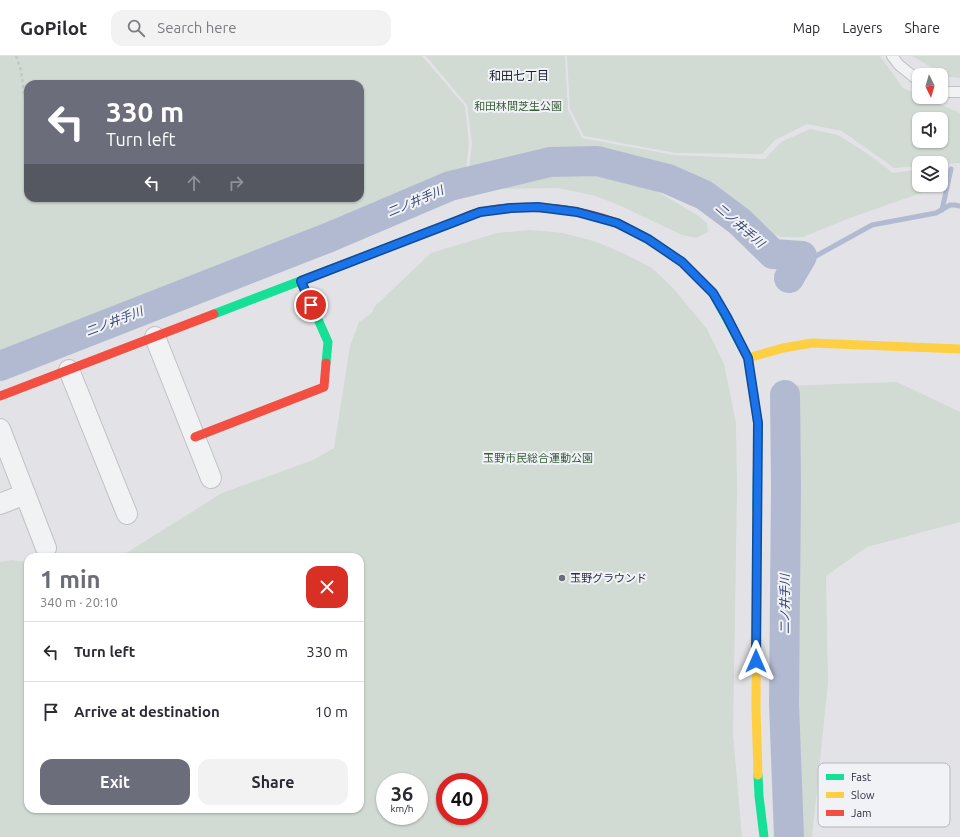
<!DOCTYPE html>
<meta charset="utf-8">
<style>
body{margin:0;font-family:Ubuntu,"Noto Sans JP",sans-serif;background:#f2f2f3;color:#2b2b33;height:100vh;display:flex;flex-direction:column;font-size:15px;white-space:nowrap}
*{box-sizing:border-box;margin:0}
p{font-size:13px;color:#7c7c81}
.icon{flex:none;width:22px;height:22px;fill:none;stroke:currentColor;stroke-width:2;stroke-linecap:round;stroke-linejoin:round}
.map{position:relative;flex:1;overflow:hidden}
.side{position:absolute;left:24px;top:497px;width:340px;height:260px;display:flex;flex-direction:column;background:#fff;border-radius:12px;box-shadow:0 1px 3px #0004}
.side>*{flex:none}
.hud{position:absolute;left:24px;top:24px;width:340px;height:122px;border-radius:12px;box-shadow:0 1px 3px #0004;background:#6b6d7a;color:#fff;overflow:hidden}
.needle{width:26px;rotate:175deg}
.tools{position:absolute;left:912px;top:12px;display:grid;gap:8px}
.tools a{display:grid;place-items:center;width:36px;height:36px;border-radius:8px;background:#fff;box-shadow:0 1px 3px #0004;font-size:20px}
.speed{position:absolute;left:376px;top:717px;display:flex;gap:8px;font-size:20px;font-weight:700;text-align:center}
.speed>*{display:grid;place-content:center;width:52px;height:52px;border-radius:50%;background:#fff;box-shadow:0 1px 3px #0004;line-height:1}
.speed small{font-size:10px;font-weight:400}
.speed .limit{border:6px solid #d22;background:#fff;color:#111}
.pin{position:absolute;display:grid;place-items:center;width:34px;height:34px;color:#fff;margin:-17px;border:2px solid #fff;border-radius:50%;box-shadow:0 1px 4px #0007}
.me{position:absolute;width:44px;margin:-22px;rotate:0deg;stroke-linejoin:round;filter:drop-shadow(0 0 3px #0008)}
.turn{display:flex;align-items:center;gap:14px;height:84px;padding:0 16px;font-size:18px}
.turn .icon{width:52px;height:52px;stroke-width:2.5}
.turn b{display:block;font-size:28px;line-height:34px}
.lanes{display:flex;align-items:center;height:38px;padding:0 16px;background:#0003;justify-content:center;gap:20px;direction:ltr}
.lanes .off{opacity:.35}
.round{display:grid;place-items:center;flex:none;width:42px;height:42px;border-radius:12px;background:#f2f2f3}
.overview{display:flex;align-items:center;justify-content:space-between;height:68px;padding:0 16px}
h1{font-size:24px;font-weight:700;line-height:30px;color:#6b6d7a}
.primary-button{display:flex;gap:8px;margin-top:auto;padding:8px 16px}
.primary-button a{flex:1;height:46px;border-radius:12px;background:#6b6d7a;color:#fff;font-size:16px;font-weight:700;line-height:46px;text-align:center}
.primary-button a+a{background:#f2f2f3;color:#2b2b33}
ul{padding:0;list-style:none}
li{display:flex;align-items:center;gap:12px;height:60px;padding:0 16px;border-top:1px solid #e1e1e2}
li div{flex:1}
li b{display:block;font-size:15px}
li em{font-style:normal}
header{display:flex;align-items:center;gap:24px;box-sizing:border-box;height:56px;padding:0 20px;background:#fff;border-bottom:1px solid #e1e1e2}
header strong{font-size:19px}
nav{display:flex;gap:22px;margin-inline-start:auto;font-size:14px}
.search{width:280px;height:36px;background:#f2f2f3;display:flex;align-items:center;gap:10px;box-sizing:border-box;padding:0 14px;border-radius:12px;color:#7c7c81;font-size:15px}
.map>svg:first-child{display:block}
</style>
<header>
<strong>GoPilot</strong>
<div class="search"><svg class="icon" aria-label="search" viewBox="0 0 24 24"><circle cx="10" cy="10" r="6"/><path d="M15 15l6 6"/></svg>Search here</div>
<nav><a>Map</a><a>Layers</a><a>Share</a></nav>
</header>
<div class="map">
<svg width="960" height="781" viewBox="0 0 960 781">
<rect width="100%" height="100%" fill="#e3e3e7"/>
<g fill="#d1dad3" fill-rule="evenodd">
<path d="M0,0h422l43,50 4,38 -6,49 -463,182zM28,28h332v114h-332z"/>
<polygon points="426,0 565,0 568,54 582,82 674,99 765,103 781,86 810,73 838,79 868,98 893,117 914,114 919,116 919,129 923,129 921,137 850,162 803,181 781,181 758,171 716,138 659,111 607,101 552,98 515,107 486,133 466,137 472,88 467,49"/>
<path d="M567,0h313l23,32 16,7v2h4l37,16v50l-19,1v-1h-22v3l-25,2 -52,-37 -35,-7 -32,16 -13,14 -87,-1 -91,-17 -14,-27zM919,63h22v22h-22z"/>
<polygon points="912,0 960,0 960,22 949,21"/>
<polygon points="547,102 595,107 625,116 697,159 707,167 708,176 696,182 682,179 623,151 596,140 558,132 494,133 519,109"/>
<path d="M530,174l33,3 34,9 30,13 25,13 21,20 34,41 17,35 12,59 1,69 -4,242 9,103h-742v-275l12,-2 16,2v247h332v-252h-244l7,-2 99,-62 91,-33 21,-12 16,-102 9,-24 13,-9 2,-6 57,-54 66,-20zM385,726h34v34h-34zM445,726h34v34h-34z"/>
<polygon points="897,326 960,356 960,466 867,491 826,520 828,627 812,781 783,781 774,677 780,330"/>
</g>
<g fill="none" stroke-linecap="round" stroke-linejoin="round">
<g stroke="#b2bad1" stroke-width="5">
<polyline points="942,154 951,113"/>
<polyline points="802,200 816,200 872,169 936,157 950,149 955,149 960,150"/>
</g>
<g stroke="#b2bad1" stroke-width="30">
<polyline points="0,310 330,181 450,130 550,106 597,105 668,123 704,139 739,165 773,198 802,200 789,222"/>
<polyline points="785,339 786,431 784,648 789,781"/>
</g>
<g stroke="#c1c1c5" stroke-width="12">
<g id="lane">
<polyline points="892,0 899,9 919,25"/>
<polyline points="941,34 948,36 960,36"/>
</g>
</g>
<g stroke="#c1c1c5" stroke-width="22">
<g id="street">
<polyline points="155,281 211,422"/>
<polyline points="69,314 127,458"/>
<polyline points="0,373 46,492"/>
<polyline points="0,448 25,438"/>
</g>
</g>
<polyline stroke="#c4c4c9" stroke-width="2.5" stroke-dasharray="3 3" stroke-linecap="butt" points="16,0 21,14 27,58"/>
<use href="#lane" stroke="#f1f2f4" stroke-width="10"/>
<use href="#street" stroke="#f1f2f4" stroke-width="20"/>
<g stroke="#16e098" stroke-width="9">
<polyline points="627,172 648,183 682,206 713,237 748,302 758,367 757,453"/>
<polyline points="301,225 328,286 326,307"/>
<polyline points="214,258 449,168"/>
<polyline points="758,719 759,740 764,781"/>
</g>
<g stroke="#ffcf43" stroke-width="9">
<polyline points="748,302 783,292 812,287 960,293"/>
<polyline points="757,453 756,652 758,719"/>
</g>
<g stroke="#f24e42" stroke-width="9">
<path d="M449,168c11,-4 21,-10 32,-12 44,-10 106,-4 146,16"/>
<polyline points="0,340 214,258"/>
<polyline points="195,381 324,331 326,307"/>
</g>
</g>
<g fill="none" stroke-linecap="round" stroke-linejoin="round">
<g stroke="#114b97" stroke-width="10">
<polyline id="route" points="311,249 301,225 480,156 511,152 538,151 577,156 617,167 648,183 682,206 713,237 727,261 748,302 758,367 756,605"/>
</g>
<use href="#route" stroke="#1a73e8" stroke-width="7"/>
</g>
<circle fill="#6b6d7a" stroke="#f0f2f6" stroke-width="1.5" cx="562" cy="522" r="4"/>
<g text-anchor="middle" dominant-baseline="central" stroke-width="4" stroke-linejoin="round" paint-order="stroke">
<g font-size="11" fill="#385b38" stroke="#f0f2f6">
<text x="518" y="50">和田林間芝生公園</text>
<text x="538" y="402">玉野市民総合運動公園</text>
</g>
<g font-size="11" fill="#2a2e40" stroke="#f0f2f6" text-anchor="start">
<text x="570" y="522">玉野グラウンド</text>
</g>
<g font-size="12" fill="#1c1f30" stroke="#f0f2f6">
<text x="519" y="19">和田七丁目</text>
</g>
<g font-size="12" font-style="italic" fill="#364572" stroke="#f0f2f6">
<text transform="translate(415 145) rotate(-23)">二ノ井手川</text>
<text transform="translate(740 169) rotate(41)">二ノ井手川</text>
<text transform="translate(114 265) rotate(-21)">二ノ井手川</text>
<text transform="translate(784 548) rotate(-90)">二ノ井手川</text>
</g>
</g>
<rect x="818" y="707" width="132" height="64" rx="6" fill="#f0f2f6" stroke="#b5b7bf" stroke-width="1"/>
<rect x="826" y="718" width="18" height="6" fill="#16e098"/>
<rect x="826" y="736" width="18" height="6" fill="#ffcf43"/>
<rect x="826" y="754" width="18" height="6" fill="#f24e42"/>
<g font-size="11" fill="#2a2e40">
<text x="851" y="725">Fast</text>
<text x="851" y="743">Slow</text>
<text x="851" y="761">Jam</text>
</g>
</svg>
<div class="tools">
<a><svg class="needle" viewBox="-14 -14 28 28"><path d="M0-13l5 13h-10z" fill="#e53935"/><path d="M0 13l5-13h-10z" fill="#7c7c81"/></svg></a>
<a><svg class="icon" aria-label="sound" viewBox="0 0 24 24"><path d="M4 9h4l5-4v14l-5-4H4zM17 9q2 3 0 6"/></svg></a>
<a><svg class="icon" aria-label="layers" viewBox="0 0 24 24"><path d="M12 4l9 5-9 5-9-5zM3 14l9 5 9-5"/></svg></a>
</div>
<div class="speed"><div>36<small>km/h</small></div><div class="limit">40</div></div>
<div class="pin" style="left:311px;top:249px;background:#d93025"><svg class="icon" aria-label="arrive" viewBox="0 0 24 24"><path d="M6 21V4h12l-3 4 3 4H6"/></svg></div>
<svg class="me" style="left:756px;top:605px" viewBox="-20 -20 40 40"><path d="M0-17L14 15 0 8-14 15z" fill="#1a73e8" stroke="#fff" stroke-width="4"/></svg>
<div class="hud">
<div class="turn"><svg class="icon" aria-label="left" viewBox="0 0 24 24"><path d="M17 20v-9H6M10 6l-5 5 5 5"/></svg><div><b>330 m</b>Turn left</div></div>
<div class="lanes"><svg class="icon" aria-label="left" viewBox="0 0 24 24"><path d="M17 20v-9H6M10 6l-5 5 5 5"/></svg><svg class="icon off" aria-label="ahead" viewBox="0 0 24 24"><path d="M12 20V5M6 11l6-6 6 6"/></svg><svg class="icon off" aria-label="right" viewBox="0 0 24 24"><path d="M7 20v-9h11M14 6l5 5-5 5"/></svg></div>
</div>
<section class="side">
<div class="overview"><div><h1>1 min</h1><p>340 m · 20:10</p></div><a class="round" style="background:#d93025;color:#fff"><svg class="icon" aria-label="close" viewBox="0 0 24 24"><path d="M6 6l12 12M18 6L6 18"/></svg></a></div>
<ul>
<li><svg class="icon" aria-label="left" viewBox="0 0 24 24"><path d="M17 20v-9H6M10 6l-5 5 5 5"/></svg><div><b>Turn left</b></div><em>330 m</em></li>
<li><svg class="icon" aria-label="arrive" viewBox="0 0 24 24"><path d="M6 21V4h12l-3 4 3 4H6"/></svg><div><b>Arrive at destination</b></div><em>10 m</em></li>
</ul>
<div class="primary-button"><a>Exit</a><a>Share</a></div>
</section>
</div>
